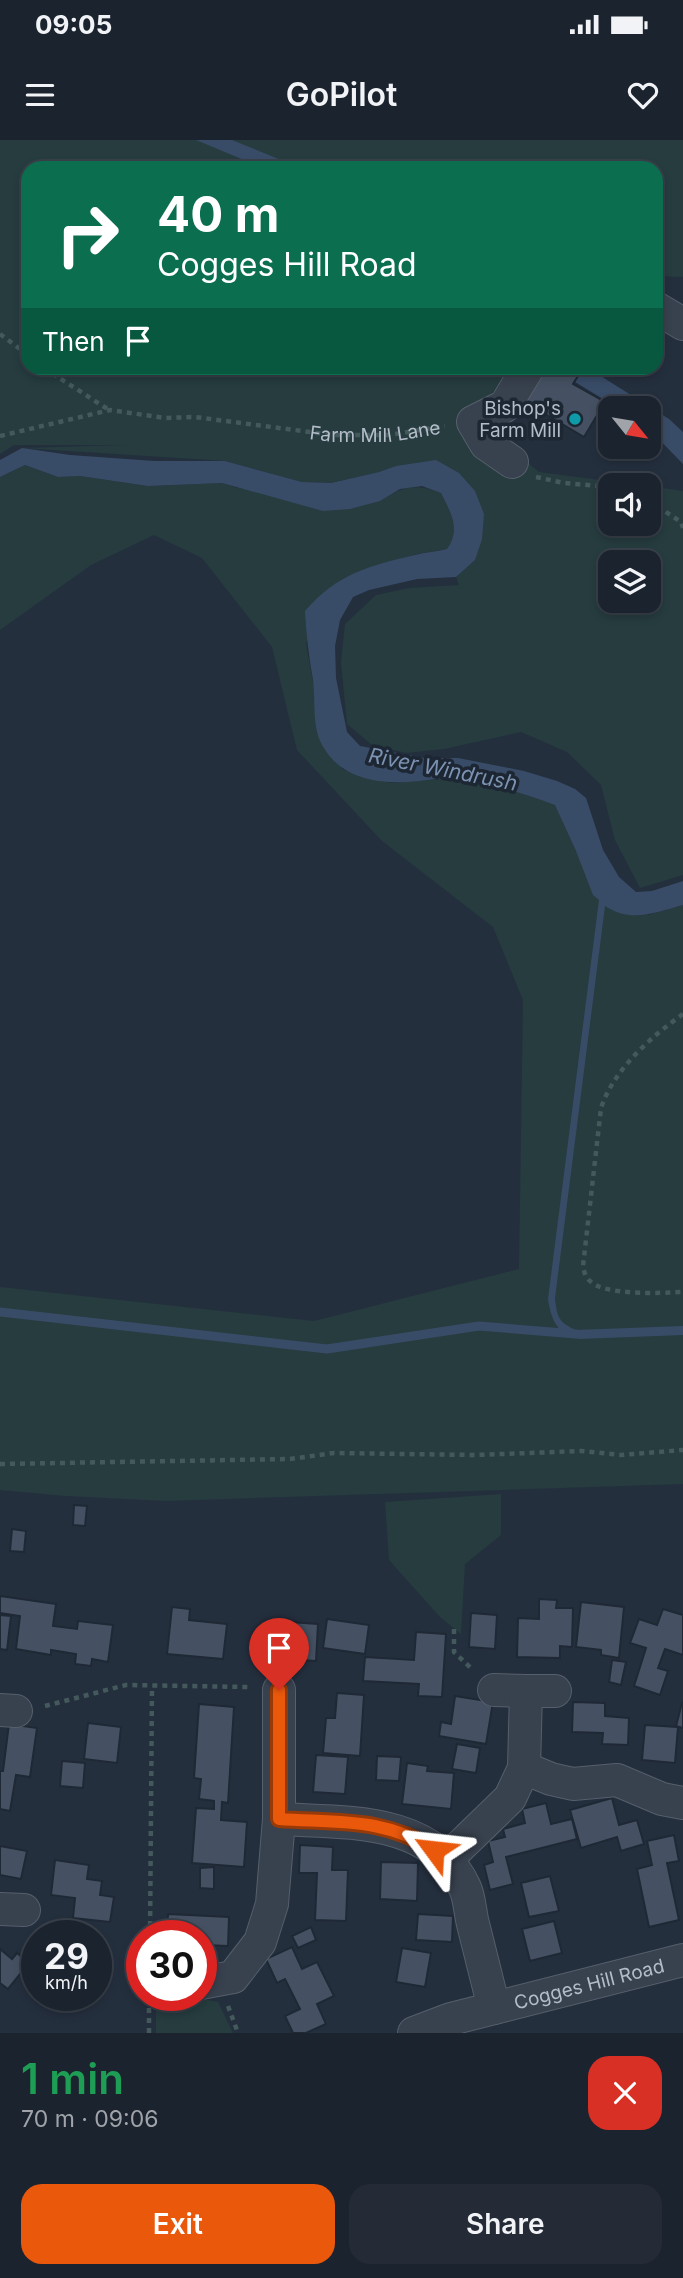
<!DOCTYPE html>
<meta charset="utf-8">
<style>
body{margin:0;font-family:Inter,sans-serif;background:#242b36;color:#f1f3f6;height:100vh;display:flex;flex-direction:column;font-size:26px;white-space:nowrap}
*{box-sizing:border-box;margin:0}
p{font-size:23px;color:#a0a4aa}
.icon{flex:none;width:38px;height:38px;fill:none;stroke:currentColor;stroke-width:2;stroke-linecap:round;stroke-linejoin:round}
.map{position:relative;height:1893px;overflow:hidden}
.panel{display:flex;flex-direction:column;background:#1b232e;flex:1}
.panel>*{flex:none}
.top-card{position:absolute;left:21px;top:21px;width:642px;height:214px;border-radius:21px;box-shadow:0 4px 10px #0003,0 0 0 2px #39404a;background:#0b6e4f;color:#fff;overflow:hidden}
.needle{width:46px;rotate:120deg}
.tools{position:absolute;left:598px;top:256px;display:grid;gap:14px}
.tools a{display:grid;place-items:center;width:63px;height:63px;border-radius:14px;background:#1b232e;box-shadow:0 4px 10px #0003,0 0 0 2px #39404a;font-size:35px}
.speed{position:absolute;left:21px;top:1780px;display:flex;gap:14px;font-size:35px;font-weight:700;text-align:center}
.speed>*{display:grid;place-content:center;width:91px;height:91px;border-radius:50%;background:#1b232e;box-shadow:0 4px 10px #0003,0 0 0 2px #39404a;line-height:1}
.speed small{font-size:18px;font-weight:400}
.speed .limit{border:10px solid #d22;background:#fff;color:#111}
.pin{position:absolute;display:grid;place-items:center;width:60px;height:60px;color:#fff;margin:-72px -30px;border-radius:50% 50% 50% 0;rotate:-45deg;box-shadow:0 0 7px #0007}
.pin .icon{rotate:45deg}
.me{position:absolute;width:77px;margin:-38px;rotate:300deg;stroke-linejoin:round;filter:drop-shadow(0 0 5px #0008)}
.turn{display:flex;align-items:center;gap:24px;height:147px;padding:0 21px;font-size:32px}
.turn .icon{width:91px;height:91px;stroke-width:2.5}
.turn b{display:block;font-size:49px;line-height:60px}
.then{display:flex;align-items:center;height:66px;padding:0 21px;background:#0003;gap:14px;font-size:26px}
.round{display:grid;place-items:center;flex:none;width:74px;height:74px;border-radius:21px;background:#242b36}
.summary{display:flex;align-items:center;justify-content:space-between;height:119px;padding:0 21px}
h1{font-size:42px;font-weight:600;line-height:52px;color:#1e9e55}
.primary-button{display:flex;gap:14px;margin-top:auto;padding:14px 21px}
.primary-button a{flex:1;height:80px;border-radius:21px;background:#ea580c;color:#fff;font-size:28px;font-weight:600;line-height:80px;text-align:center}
.primary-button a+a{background:#242b36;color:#f1f3f6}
.status{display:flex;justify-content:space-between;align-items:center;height:49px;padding:0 35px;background:#1b232e;direction:ltr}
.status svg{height:19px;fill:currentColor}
header{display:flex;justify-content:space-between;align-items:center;height:91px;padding:0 21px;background:#1b232e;font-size:32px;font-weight:600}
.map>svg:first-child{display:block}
</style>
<div class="status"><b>09:05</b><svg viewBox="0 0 49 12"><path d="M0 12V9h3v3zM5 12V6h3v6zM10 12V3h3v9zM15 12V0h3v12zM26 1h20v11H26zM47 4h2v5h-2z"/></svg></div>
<header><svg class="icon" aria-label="menu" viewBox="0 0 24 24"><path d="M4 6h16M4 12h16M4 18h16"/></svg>GoPilot<svg class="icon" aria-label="heart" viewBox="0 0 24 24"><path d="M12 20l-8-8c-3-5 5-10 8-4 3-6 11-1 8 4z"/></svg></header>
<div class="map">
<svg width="683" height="1893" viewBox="0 0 683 1893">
<rect width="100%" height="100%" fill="#242f3e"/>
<g fill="#263c3f" fill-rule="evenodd">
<path d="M0,0h683v137l-27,-1v-108h-628v200h484l-39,49 66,55 99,13h-27v38h38v-37l34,5v384l-43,13 -25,-48 -14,-55 -34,-33 -46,-20 -77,17 -38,4 -34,-8 -25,-21 -6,-62 4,-38 31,-29 33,-7 50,-3 -3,-8 19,-17 9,-46 -88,-48 -17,6 -48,11 -29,-1 -77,-21 -203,-13 104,-3h-112l-14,9zM611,422h38v38h-38z"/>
<path d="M25,325l33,12 22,-1 68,10 74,-3 15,5 143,13c24,-15 34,-18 61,-8 10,20 20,36 6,56l-30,5 -54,16 -57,73 7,39 29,87 26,10 24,4 61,-5 64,14 38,12 21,47 72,64 35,-10v579l-518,17 -99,-5 -66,-6v-203l314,34 205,-52 4,-269 -30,-73 -111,-86 -85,-91 -25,-103 -70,-89 -48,-23 -63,30 -91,65v-153z"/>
<polygon points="501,1354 501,1395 465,1424 461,1494 440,1477 389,1420 385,1362"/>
<polygon points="183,1855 218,1862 233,1893 156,1893 156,1861"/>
</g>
<g fill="#394c67">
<polygon points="196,0 232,0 281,20 291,28 263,28"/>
<polygon points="552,228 588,228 669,279 683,292 683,324 649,289 649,268 618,268"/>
<path d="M22,308l48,7 84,6h71l77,21 29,1 48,-11 17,-6 40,-6 23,13 16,18 9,23 -2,25 -7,21 -19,17 -39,2 -48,11 -16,7 -13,23 -5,26 1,32 11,54 13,14 64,12h34l66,13 33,10 18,8 11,9 17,52 16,27 17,15 16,-1 31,-10v24c-29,8 -52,18 -78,1l-50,392c2,19 3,23 20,32l108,-4v9l-104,4c-22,-4 -28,-20 -31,-40l51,-399 -6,-5 -17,-44 -21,-46c-32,-12 -65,-21 -99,-26 -11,-2 -25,1 -37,2 -34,4 -76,0 -95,-33 -13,-20 -8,-46 -11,-68 -4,-23 -7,-46 -8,-69 32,-37 63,-45 110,-56 10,-3 21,-3 32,-6 14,-20 4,-36 -6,-56l-19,-7 -22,3 -20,12 -30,8 -27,2 -101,-28 -74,3 -68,-10 -22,1 -33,-12 -25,12v-17z"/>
</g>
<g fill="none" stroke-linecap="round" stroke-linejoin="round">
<polyline stroke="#394c67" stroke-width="9" points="0,1172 327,1209 479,1186 576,1194"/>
</g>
<g fill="#455162" stroke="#1f2835" stroke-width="2">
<polygon points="539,228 583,228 573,244 605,262 584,297 520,259"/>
<polygon points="74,1365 87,1366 85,1386 73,1385"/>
<polygon points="12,1389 26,1391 24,1412 10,1411"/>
<polygon points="0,1456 56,1464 53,1486 77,1489 78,1481 113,1485 108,1522 92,1519 91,1526 75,1524 76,1514 51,1510 51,1515 16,1509 20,1476 0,1473"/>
<polygon points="539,1459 557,1460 556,1468 573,1468 572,1507 560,1506 560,1518 517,1517 518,1478 539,1479"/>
<polygon points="581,1462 624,1467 619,1518 601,1515 601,1510 576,1507"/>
<polygon points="172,1467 190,1469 189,1480 227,1484 223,1519 167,1514"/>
<polygon points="663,1469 683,1475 683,1515 665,1509 658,1528 668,1531 660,1555 634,1546 646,1508 630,1503 639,1479 657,1485"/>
<polygon points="471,1473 497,1475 495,1509 469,1507"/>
<polygon points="0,1475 11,1476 7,1510 0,1509"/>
<polygon points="327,1479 369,1485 365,1514 323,1508"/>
<polygon points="290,1482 318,1484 316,1521 287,1519"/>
<polygon points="416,1492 446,1494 442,1557 418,1556 419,1544 363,1541 365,1517 414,1520"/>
<polygon points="612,1520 626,1522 621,1545 609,1542"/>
<polygon points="337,1553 364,1555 360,1616 323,1613 326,1578 335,1578"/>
<polygon points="455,1556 493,1562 486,1604 439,1596 441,1582 451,1584"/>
<polygon points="573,1562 605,1563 605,1576 629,1578 628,1605 602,1604 603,1593 572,1592"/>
<polygon points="682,1563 683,1564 683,1588 676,1586"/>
<polygon points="199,1564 234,1567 228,1663 222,1662 221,1680 247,1682 244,1727 192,1723 196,1668 214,1669 214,1661 199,1659 201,1639 194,1638"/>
<polygon points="88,1583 121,1587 117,1623 84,1619"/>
<polygon points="9,1584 37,1588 30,1637 16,1635 10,1671 0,1669 0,1631 3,1631"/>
<polygon points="645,1585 678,1587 675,1623 642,1620"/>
<polygon points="457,1604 480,1608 476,1633 452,1629"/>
<polygon points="316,1615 348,1617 345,1654 313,1652"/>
<polygon points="377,1616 401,1617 399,1641 376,1640"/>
<polygon points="62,1621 85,1623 83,1648 60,1646"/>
<polygon points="407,1623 428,1626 427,1631 454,1633 451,1669 402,1664"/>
<polygon points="612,1658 619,1685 637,1680 644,1704 621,1711 617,1697 581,1708 570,1670"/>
<polygon points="546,1663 551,1684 572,1679 577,1699 506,1717 513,1744 490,1750 484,1725 493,1722 488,1701 505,1697 503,1689 525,1683 522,1669"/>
<polygon points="674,1695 679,1721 667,1723 679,1780 649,1787 637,1729 652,1725 647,1701"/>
<polygon points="300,1705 333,1707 332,1730 348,1730 346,1781 315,1780 317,1733 299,1733"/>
<polygon points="0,1706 27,1711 21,1739 0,1735"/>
<polygon points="55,1720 89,1725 87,1739 102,1741 100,1755 114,1757 110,1782 73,1778 75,1758 51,1755"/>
<polygon points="381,1722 418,1723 417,1761 380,1759"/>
<polygon points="214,1727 214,1749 200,1748 200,1728"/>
<polygon points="550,1736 559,1771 529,1777 521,1743"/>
<polygon points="168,1774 229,1777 228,1806 206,1805 205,1812 201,1812 201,1796 167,1796"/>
<polygon points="418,1774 453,1776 452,1802 416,1800"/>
<polygon points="554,1781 562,1813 530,1821 522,1789"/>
<polygon points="311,1787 316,1800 298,1808 292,1796"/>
<polygon points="41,1789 50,1796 37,1796 37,1826 22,1815"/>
<polygon points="292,1807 302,1829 317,1822 334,1856 317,1864 326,1884 306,1893 293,1893 285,1876 300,1869 285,1839 277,1843 266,1819"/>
<polygon points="402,1808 431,1813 425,1847 396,1842"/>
<polygon points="0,1809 12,1819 17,1813 29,1823 8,1849 0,1843"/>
</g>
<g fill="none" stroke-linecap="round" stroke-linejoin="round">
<g stroke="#565f6c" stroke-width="34">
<g id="minor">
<polyline points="656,168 683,184"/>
<polyline points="512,322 486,304 473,282 505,266 528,228"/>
<polyline points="494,1550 526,1551"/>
<polyline points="0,1570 16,1571"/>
<polyline points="524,1628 526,1551 555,1551"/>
<path d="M279,1679c65,4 154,-3 186,69 5,11 5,25 8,36 7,28 14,56 21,84"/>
<polyline points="447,1719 510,1658 524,1628 551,1639 573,1644 617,1640 662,1659 683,1663"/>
<polyline points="0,1769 24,1770"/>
<polyline points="201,1843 233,1837 260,1802 272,1764 279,1679 279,1550"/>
<path id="s2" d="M414,1893l37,-14 232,-59"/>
</g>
</g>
<g stroke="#44595c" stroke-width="4.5" stroke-dasharray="5 5" stroke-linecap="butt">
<polyline points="0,194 28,215"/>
<polyline points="44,228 109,270"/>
<path id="s1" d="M0,296l110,-26 55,8 30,-1 138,18h56l56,-9"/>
<polyline points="536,337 564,343 611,347"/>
<polyline points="649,361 681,382 683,388"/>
<path d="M683,874c-32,23 -69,55 -82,94l-18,158c1,5 2,11 7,15 15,15 71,12 93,11"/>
<polyline points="0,1324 290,1319 334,1313 475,1315 581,1311 621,1315 683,1310"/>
<polyline points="454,1489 454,1512 473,1530"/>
<polyline points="45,1566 126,1545 250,1547"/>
<polyline points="150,1796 152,1546"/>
<polyline points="228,1866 238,1893"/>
<polyline points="149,1893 149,1855"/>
</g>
<use href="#minor" stroke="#38414e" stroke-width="32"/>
</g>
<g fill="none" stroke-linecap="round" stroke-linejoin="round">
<g stroke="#983908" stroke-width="18">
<path id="route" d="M279,1550v129c56,4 106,-2 155,31"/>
</g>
<use href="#route" stroke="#ea580c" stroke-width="12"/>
</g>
<circle fill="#0f9aa8" stroke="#1d2633" stroke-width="2.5" cx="575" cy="279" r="7"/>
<g text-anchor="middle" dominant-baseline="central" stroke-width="7" stroke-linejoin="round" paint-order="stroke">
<g font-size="19" fill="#b4bcc9" stroke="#1d2633" text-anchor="end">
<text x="561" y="268">Bishop's<tspan x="561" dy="22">Farm Mill</tspan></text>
</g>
<g font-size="19" fill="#b4bcc9" stroke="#1d2633">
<text stroke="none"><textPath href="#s1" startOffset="380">Farm Mill Lane</textPath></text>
<text stroke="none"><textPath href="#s2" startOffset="182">Cogges Hill Road</textPath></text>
</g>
<g font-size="21" font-style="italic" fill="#7c92b1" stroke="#1d2633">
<text transform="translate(443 629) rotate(11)">River Windrush</text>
</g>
</g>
</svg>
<div class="tools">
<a><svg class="needle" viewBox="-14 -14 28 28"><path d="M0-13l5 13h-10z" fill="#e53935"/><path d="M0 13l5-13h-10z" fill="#a0a4aa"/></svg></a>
<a><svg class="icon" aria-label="sound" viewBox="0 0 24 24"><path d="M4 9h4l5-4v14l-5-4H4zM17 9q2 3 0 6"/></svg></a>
<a><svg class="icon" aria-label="layers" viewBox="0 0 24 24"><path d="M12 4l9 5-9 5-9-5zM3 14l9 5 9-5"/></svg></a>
</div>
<div class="speed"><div>29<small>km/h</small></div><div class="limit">30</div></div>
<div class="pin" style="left:279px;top:1550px;background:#d93025"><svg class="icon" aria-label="arrive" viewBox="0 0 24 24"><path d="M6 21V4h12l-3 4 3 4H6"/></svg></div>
<svg class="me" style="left:434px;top:1710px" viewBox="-20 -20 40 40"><path d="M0-17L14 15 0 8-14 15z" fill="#ea580c" stroke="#fff" stroke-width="4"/></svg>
<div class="top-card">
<div class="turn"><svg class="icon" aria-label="right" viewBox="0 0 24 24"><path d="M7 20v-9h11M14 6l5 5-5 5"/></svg><div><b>40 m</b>Cogges Hill Road</div></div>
<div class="then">Then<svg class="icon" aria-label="arrive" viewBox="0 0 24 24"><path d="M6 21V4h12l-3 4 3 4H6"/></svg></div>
</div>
</div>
<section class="panel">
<div class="summary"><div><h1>1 min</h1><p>70 m · 09:06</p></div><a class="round" style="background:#d93025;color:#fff"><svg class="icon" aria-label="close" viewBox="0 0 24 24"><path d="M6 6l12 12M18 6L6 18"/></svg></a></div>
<div class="primary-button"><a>Exit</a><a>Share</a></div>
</section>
